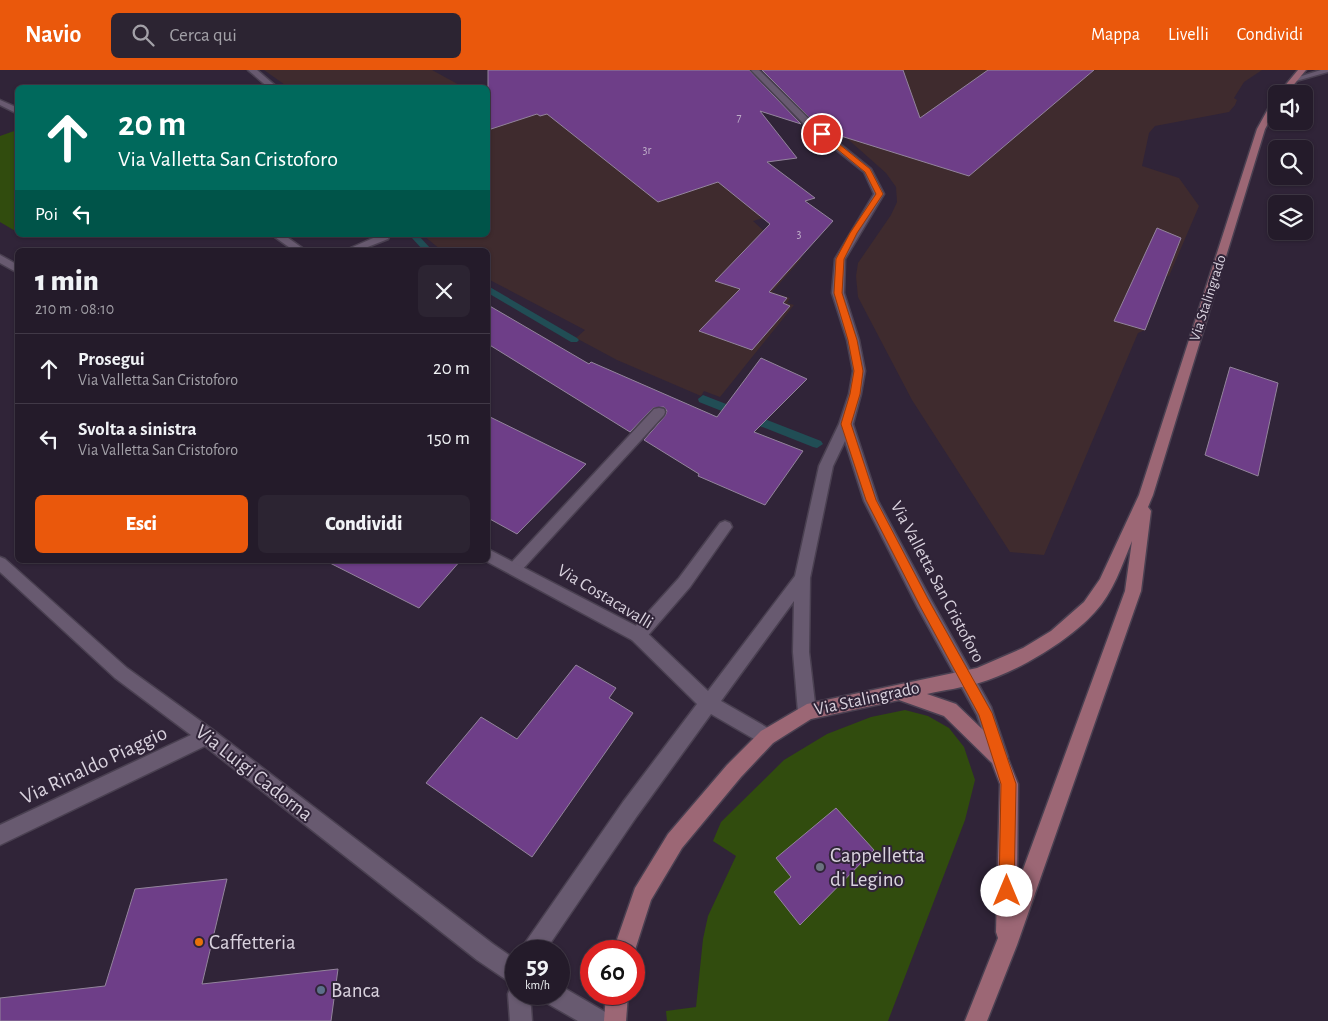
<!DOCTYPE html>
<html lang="it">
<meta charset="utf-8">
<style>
body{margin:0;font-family:"Alegreya Sans",sans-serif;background:#2c2432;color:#f1f3f6;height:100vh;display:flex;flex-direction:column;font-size:19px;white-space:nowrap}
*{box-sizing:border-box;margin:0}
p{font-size:16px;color:#a3a1a8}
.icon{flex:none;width:28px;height:28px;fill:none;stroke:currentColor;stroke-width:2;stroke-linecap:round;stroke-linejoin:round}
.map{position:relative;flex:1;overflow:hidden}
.drawer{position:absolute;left:15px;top:178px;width:475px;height:315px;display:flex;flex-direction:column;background:#241b2a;border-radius:8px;box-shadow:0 1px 4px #0004,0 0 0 1px #413947}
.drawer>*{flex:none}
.hud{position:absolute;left:15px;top:15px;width:475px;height:152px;border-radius:8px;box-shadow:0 1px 4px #0004,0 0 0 1px #413947;background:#00695c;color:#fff;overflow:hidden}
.controls{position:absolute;left:1268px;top:15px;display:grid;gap:10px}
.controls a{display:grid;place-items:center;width:45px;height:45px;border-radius:8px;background:#241b2a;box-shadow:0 1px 4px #0004,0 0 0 1px #413947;font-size:25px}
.speed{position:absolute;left:505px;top:870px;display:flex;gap:10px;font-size:25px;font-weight:700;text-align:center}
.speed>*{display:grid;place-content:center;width:65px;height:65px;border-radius:50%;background:#241b2a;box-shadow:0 1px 4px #0004,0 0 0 1px #413947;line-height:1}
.speed small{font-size:12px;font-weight:400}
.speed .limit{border:8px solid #d22;background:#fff;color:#111}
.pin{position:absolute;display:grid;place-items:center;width:42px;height:42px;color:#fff;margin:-21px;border:2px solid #fff;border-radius:50%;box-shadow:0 1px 5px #0007}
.me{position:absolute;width:55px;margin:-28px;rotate:0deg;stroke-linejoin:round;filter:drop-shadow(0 0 4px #0008)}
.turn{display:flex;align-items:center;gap:18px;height:105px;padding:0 20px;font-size:22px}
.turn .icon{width:65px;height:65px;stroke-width:2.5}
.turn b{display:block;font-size:35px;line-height:42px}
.then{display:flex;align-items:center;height:48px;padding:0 20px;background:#0003;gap:10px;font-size:19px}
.round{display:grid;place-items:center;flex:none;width:52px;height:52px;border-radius:8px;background:#2c2432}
.head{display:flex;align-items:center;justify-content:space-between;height:85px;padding:0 20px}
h1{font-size:30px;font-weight:800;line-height:38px}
.cta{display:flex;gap:10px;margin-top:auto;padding:10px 20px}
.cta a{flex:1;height:58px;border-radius:8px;background:#ea580c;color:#fff;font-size:20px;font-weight:800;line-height:58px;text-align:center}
.cta a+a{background:#2c2432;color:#f1f3f6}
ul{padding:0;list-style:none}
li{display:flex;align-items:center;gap:15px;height:70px;padding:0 20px;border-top:1px solid #413947}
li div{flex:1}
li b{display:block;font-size:19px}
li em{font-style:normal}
header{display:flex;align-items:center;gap:30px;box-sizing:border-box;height:70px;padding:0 25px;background:#ea580c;color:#fff}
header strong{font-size:24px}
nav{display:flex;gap:28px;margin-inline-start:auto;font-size:18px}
.search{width:350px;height:45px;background:#2c2432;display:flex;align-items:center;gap:12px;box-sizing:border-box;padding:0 18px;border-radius:8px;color:#a3a1a8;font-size:19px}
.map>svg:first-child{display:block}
</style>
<header>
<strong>Navio</strong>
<div class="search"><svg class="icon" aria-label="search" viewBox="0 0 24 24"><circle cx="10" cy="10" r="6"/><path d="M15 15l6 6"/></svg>Cerca qui</div>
<nav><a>Mappa</a><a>Livelli</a><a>Condividi</a></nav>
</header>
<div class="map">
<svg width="1328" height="951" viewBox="0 0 1328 951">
<rect width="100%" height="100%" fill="#302438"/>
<g fill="#3f2b2e">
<polygon points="264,0 432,0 463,17 288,17"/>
<polygon points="770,0 1262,0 1244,12 1234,28 1237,30 1235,35 1229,42 1155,56 1149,63 1142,96 1179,108 1199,136 1169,206 1163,204 1157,232 1145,260 1138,263 1044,485 1010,482 912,330 858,227 856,206 858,193 891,145 897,132 896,117 886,103"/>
<polygon points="531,5 658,13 770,146 753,151 775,171 773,175 802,188 772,222 790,228 787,233 794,235 720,327 704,321 701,326 617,290 576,268 585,260 488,209 488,180 441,180 423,165 488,165 488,18"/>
</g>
<g fill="#314c0e">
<polygon points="17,60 18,60 17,162 0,152 0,66"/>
<polygon points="905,640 928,646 949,658 964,677 975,710 965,750 888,951 667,951 666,941 696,937 703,869 708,846 736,786 713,771 721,752 784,690 827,664 871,647"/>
</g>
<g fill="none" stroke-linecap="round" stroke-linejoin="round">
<g fill="#214d55" fill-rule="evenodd">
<polygon points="413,165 418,165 432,180 423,180 411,167"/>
<polygon points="488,216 577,268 579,270 577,272 571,272 488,223"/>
<polygon points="703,325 821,371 823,374 817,378 813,377 699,332 698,329"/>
</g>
</g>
<g fill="#6e3e88" stroke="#93849c">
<polygon points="488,0 749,0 801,54 760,41 797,88 767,92 815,128 805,131 833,151 769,222 787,228 783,233 790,236 752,280 699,261 740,219 715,211 770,154 718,112 658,132 547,44 540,46 537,44 488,60"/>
<polygon points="762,0 903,0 920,48 988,0 1094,0 969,106 828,62 811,49"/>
<polygon points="1157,158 1181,168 1145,260 1114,251"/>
<polygon points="488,235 589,294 591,292 717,347 761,288 807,309 754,362 803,381 765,435 698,406 699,404 644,370 665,346 667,341 664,337 653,338 630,362 488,274"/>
<polygon points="1230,297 1278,313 1258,406 1205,385"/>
<polygon points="488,346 586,394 517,464 488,448"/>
<polygon points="324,490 461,490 419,538"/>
<polygon points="576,595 616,618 609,628 633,643 532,787 426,713 481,647 517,669"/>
<polygon points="836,738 874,780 800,855 774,822 791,807 776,788"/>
<polygon points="227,809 202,914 338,899 331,951 0,951 0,928 105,916 135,819"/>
</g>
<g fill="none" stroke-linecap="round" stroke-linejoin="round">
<g stroke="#4a4051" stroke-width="3">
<g id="lane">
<polygon points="248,0 257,0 278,18 269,18"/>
<polygon points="0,30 18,38 18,44 0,35"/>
<polygon points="272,165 284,165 305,180 293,180"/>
<polygon points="380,165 390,165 388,169 360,180 346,180"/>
<polygon points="659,338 664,339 665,342 664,345 520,502 515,504 510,502 507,498 510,494 654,339"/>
<polygon points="725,451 730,453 732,457 690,517 644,570 638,572 632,570 630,565 632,560 679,508 720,453"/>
</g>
</g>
<g stroke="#4a4051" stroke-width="3">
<g id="street">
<polygon points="751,0 759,0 810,50 871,99 884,124 845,189 844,223 859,270 865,301 861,324 853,354 878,431 930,528 991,637 1008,687 1005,693 999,696 993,693 977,645 918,538 864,431 845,371 833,396 810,508 809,582 816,642 813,648 807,650 801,648 798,642 793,582 794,531 721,631 773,661 776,667 773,673 767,675 761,673 711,644 637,746 545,881 522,881 525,873 623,732 697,634 632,570 484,490 488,490 488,479 644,560 708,621 795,506 819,396 839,354 849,324 853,301 847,270 832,223 835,189 874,124 864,102 804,54"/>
<polygon points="0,185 18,195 18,203 0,193"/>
<polygon points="0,487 5,489 127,598 213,660 493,874 516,890 516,914 508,911 477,890 205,676 0,775 0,755 191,665 115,608 0,502"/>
<polygon points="516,914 516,924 530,924 532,951 510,951 508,924 511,916"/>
<polygon points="559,915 607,943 610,951 578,951 545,932 542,924 559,924"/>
</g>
</g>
<g stroke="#4a4051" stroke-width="3">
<polygon id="secondary" points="1321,0 1328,0 1328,2 1296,11 1292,9"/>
</g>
<g stroke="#4a4051" stroke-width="3">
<g id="primary">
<polygon points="1298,0 1306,0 1286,24 1278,24"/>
<path d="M1273,30h3v9l-11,20 -112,366 -5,12 3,4 -10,80 -124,354 -30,76h-22l33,-83 -2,-6 4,-148 -8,-21 -48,-47 -45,-16 -88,19 -38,24 -32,34 -59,71 -31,52 -17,53v-2h-21l22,-63 33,-54 59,-69 34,-34 46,-27 170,-36 46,-20 28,-17 33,-29 16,-23 39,-84 118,-366zM1132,471l-7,50 -108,295 1,-102 -13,-33 -49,-47 -29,-10c17,-4 35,-6 52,-11 38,-11 90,-42 116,-71 18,-19 27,-47 37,-71z"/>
<polygon points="606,924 628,924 626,951 604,951"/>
</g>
</g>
<use href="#lane" fill="#685a70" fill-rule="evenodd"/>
<use href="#street" fill="#685a70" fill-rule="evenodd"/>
<use href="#secondary" fill="#685a70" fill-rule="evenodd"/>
<use href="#primary" fill="#9c6775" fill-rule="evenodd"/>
</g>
<polygon fill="#ea580c" stroke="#983908" points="820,62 824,62 870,99 883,124 857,163 844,189 842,223 857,270 863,301 860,324 851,354 876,430 928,529 992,643 1016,714 1014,821 1012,827 1007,829 1001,827 999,821 1001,714 979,645 920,536 866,430 841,354 850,324 854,301 848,270 834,223 836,189 850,163 876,124 865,102 820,65"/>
<circle fill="#6b7280" stroke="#302438" stroke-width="2" cx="820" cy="797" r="5"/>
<circle fill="#e8710a" stroke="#302438" stroke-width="2" cx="199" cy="872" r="5"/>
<circle fill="#5c6f8a" stroke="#302438" stroke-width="2" cx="321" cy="920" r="5"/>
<g text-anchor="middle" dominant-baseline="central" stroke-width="4" stroke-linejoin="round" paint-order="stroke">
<g font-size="12" fill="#beadc8">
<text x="739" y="47">7</text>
<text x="647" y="80">3r</text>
<text x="799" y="164">3</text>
</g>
<g font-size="15" fill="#d9d2de" stroke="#302438">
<text transform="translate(1208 228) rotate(-72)">Via Stalingrado</text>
</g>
<g font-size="18" fill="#d9d2de" stroke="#302438">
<text transform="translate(937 512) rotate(62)">Via Valletta San Cristoforo</text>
<text transform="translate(605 527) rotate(31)">Via Costacavalli</text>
<text transform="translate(867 629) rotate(-12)">Via Stalingrado</text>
</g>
<g font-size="21" fill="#d9d2de" stroke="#302438">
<text transform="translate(94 695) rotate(-25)">Via Rinaldo Piaggio</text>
<text transform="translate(254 703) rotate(38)">Via Luigi Cadorna</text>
</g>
<g font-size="21" fill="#d9d2de" stroke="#302438" text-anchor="start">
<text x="830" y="785">Cappelletta<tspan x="830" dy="24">di Legino</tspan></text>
<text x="209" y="872">Caffetteria</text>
<text x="331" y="920">Banca</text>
</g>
</g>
</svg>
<div class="controls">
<a><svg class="icon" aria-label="sound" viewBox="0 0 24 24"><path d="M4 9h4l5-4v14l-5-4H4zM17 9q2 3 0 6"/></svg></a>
<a><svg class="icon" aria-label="search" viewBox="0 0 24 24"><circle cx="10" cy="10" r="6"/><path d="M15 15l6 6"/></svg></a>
<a><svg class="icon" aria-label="layers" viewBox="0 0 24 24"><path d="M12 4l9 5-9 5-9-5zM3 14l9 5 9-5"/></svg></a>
</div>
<div class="speed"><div>59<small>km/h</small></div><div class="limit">60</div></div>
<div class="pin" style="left:822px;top:64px;background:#d93025"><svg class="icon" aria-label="arrive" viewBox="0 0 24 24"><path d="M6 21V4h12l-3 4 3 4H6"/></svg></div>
<svg class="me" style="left:1007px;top:821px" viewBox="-20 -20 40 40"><circle r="19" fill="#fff"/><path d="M0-13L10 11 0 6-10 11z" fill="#ea580c"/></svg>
<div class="hud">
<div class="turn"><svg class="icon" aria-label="ahead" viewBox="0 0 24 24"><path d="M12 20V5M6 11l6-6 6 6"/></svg><div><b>20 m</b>Via Valletta San Cristoforo</div></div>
<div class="then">Poi<svg class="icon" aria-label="left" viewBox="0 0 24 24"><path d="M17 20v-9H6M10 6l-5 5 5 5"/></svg></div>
</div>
<section class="drawer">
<div class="head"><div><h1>1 min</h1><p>210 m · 08:10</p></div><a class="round"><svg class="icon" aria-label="close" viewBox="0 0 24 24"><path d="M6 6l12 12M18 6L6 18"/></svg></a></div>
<ul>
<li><svg class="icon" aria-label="ahead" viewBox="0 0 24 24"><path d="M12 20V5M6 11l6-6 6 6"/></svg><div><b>Prosegui</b><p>Via Valletta San Cristoforo</p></div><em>20 m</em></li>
<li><svg class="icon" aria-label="left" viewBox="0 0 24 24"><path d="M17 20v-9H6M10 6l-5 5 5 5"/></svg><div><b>Svolta a sinistra</b><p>Via Valletta San Cristoforo</p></div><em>150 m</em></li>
</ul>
<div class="cta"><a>Esci</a><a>Condividi</a></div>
</section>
</div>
